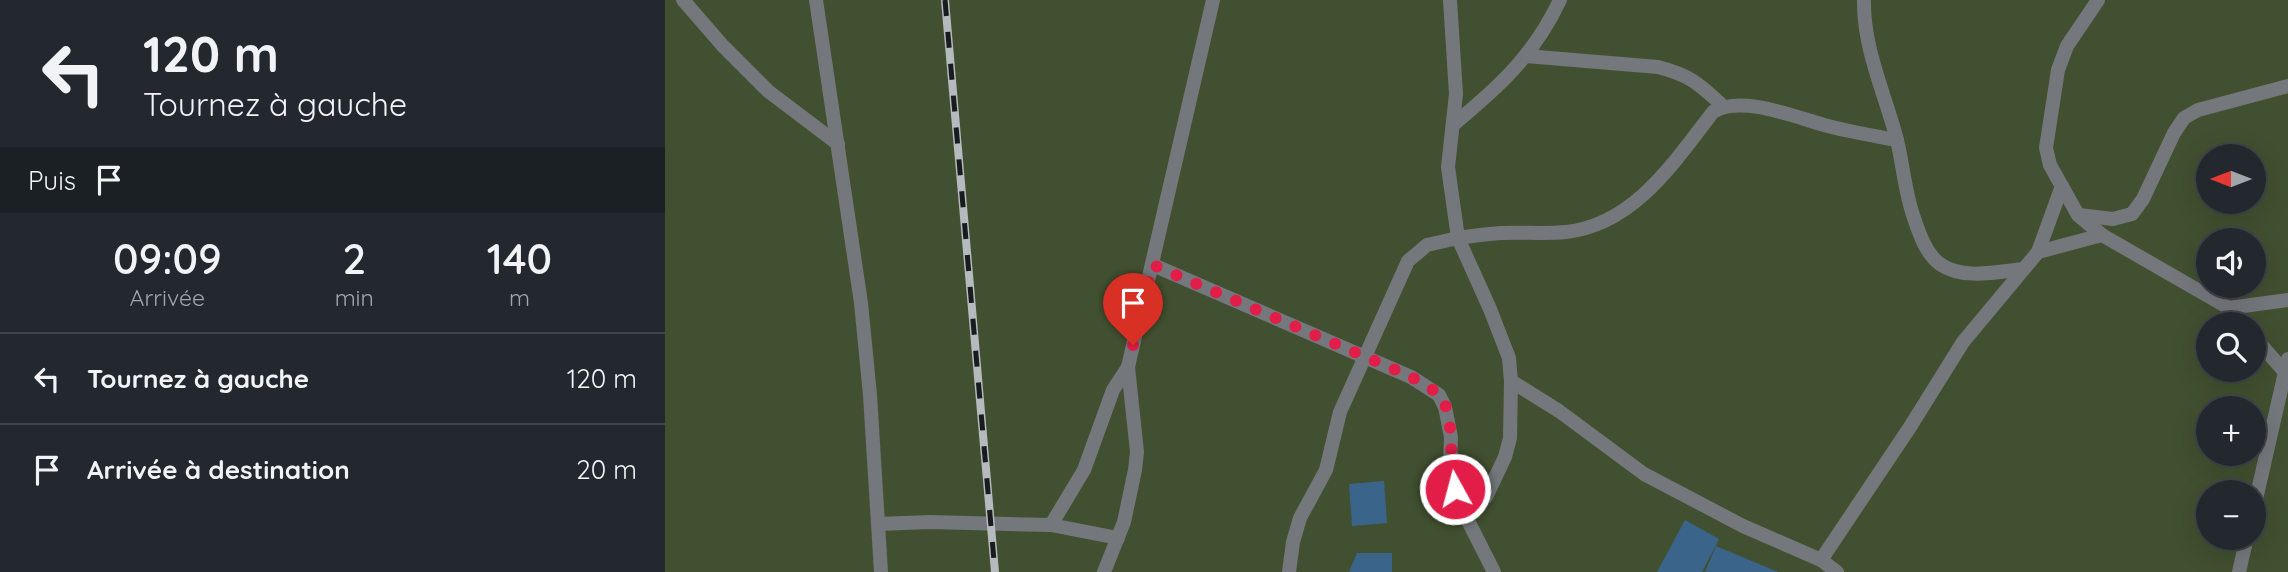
<!DOCTYPE html>
<html lang="fr">
<meta charset="utf-8">
<style>
body{margin:0;font-family:Quicksand,sans-serif;background:#2e3439;color:#f1f3f6;height:100vh;display:flex;flex-direction:column;font-size:26px;white-space:nowrap}
*{box-sizing:border-box;margin:0}
p{font-size:23px;color:#a2a6aa}
.icon{flex:none;width:38px;height:38px;fill:none;stroke:currentColor;stroke-width:2;stroke-linecap:round;stroke-linejoin:round}
.map{position:relative;flex:1;overflow:hidden}
.sheet{display:flex;flex-direction:column;background:#22282d;width:665px}
.sheet>*{flex:none}
.guide{background:#22282d;color:#f1f3f6;overflow:hidden}
.needle{width:46px;rotate:270deg}
.buttons{position:absolute;left:1531px;top:144px;display:grid;gap:14px}
.buttons a{display:grid;place-items:center;width:70px;height:70px;border-radius:50%;background:#22282d;box-shadow:0 7px 28px #0002,0 0 0 2px #3f4449;font-size:35px}
.pin{position:absolute;display:grid;place-items:center;width:60px;height:60px;color:#fff;margin:-72px -30px;border-radius:50% 50% 50% 0;rotate:-45deg;box-shadow:0 0 7px #0007}
.pin .icon{rotate:45deg}
.me{position:absolute;width:77px;margin:-38px;rotate:353deg;stroke-linejoin:round;filter:drop-shadow(0 0 5px #0008)}
.turn{display:flex;align-items:center;gap:24px;height:147px;padding:0 28px;font-size:32px}
.turn .icon{width:91px;height:91px;stroke-width:2.5}
.turn b{display:block;font-size:49px;line-height:60px}
.then{display:flex;align-items:center;height:66px;padding:0 28px;background:#0003;gap:14px;font-size:26px}
.eta{display:flex;justify-content:space-evenly;align-items:center;height:119px;text-align:center}
.eta b{font-size:42px;font-weight:600;line-height:49px}
ul{padding:0;list-style:none}
li{display:flex;align-items:center;gap:21px;height:91px;padding:0 28px;border-top:2px solid #3f4449}
li div{flex:1}
li b{display:block;font-size:26px}
li em{font-style:normal}
main{display:flex;flex:1;min-height:0}
.map>svg:first-child{display:block}
</style>
<main>
<section class="sheet">
<div class="guide">
<div class="turn"><svg class="icon" aria-label="left" viewBox="0 0 24 24"><path d="M17 20v-9H6M10 6l-5 5 5 5"/></svg><div><b>120 m</b>Tournez à gauche</div></div>
<div class="then">Puis<svg class="icon" aria-label="arrive" viewBox="0 0 24 24"><path d="M6 21V4h12l-3 4 3 4H6"/></svg></div>
</div>
<div class="eta">
<div><b>09:09</b><p>Arrivée</p></div>
<div><b>2</b><p>min</p></div>
<div><b>140</b><p>m</p></div>
</div>
<ul>
<li><svg class="icon" aria-label="left" viewBox="0 0 24 24"><path d="M17 20v-9H6M10 6l-5 5 5 5"/></svg><div><b>Tournez à gauche</b></div><em>120 m</em></li>
<li><svg class="icon" aria-label="arrive" viewBox="0 0 24 24"><path d="M6 21V4h12l-3 4 3 4H6"/></svg><div><b>Arrivée à destination</b></div><em>20 m</em></li>
</ul>
</section>
<div class="map">
<svg width="1623" height="572" viewBox="0 0 1623 572">
<rect width="100%" height="100%" fill="#2e353c"/>
<path fill="#415030" fill-rule="evenodd" d="M0,0h1623v572h-1623zM1544,156h45v45h-45zM1544,240h45v45h-45zM1544,324h45v45h-45zM1544,408h45v45h-45zM1544,492h45v45h-45z"/>
<g fill="#3b648b">
<polygon points="719,481 722,523 687,526 684,484"/>
<polygon points="1020,520 1054,539 1050,547 1037,572 992,572"/>
<polygon points="1051,546 1113,572 1040,572"/>
<polygon points="692,553 727,553 727,572 684,572"/>
</g>
<g fill="none" stroke-linecap="round" stroke-linejoin="round">
<g stroke="#74787c" stroke-width="14">
<polyline points="18,0 58,46 103,91 173,144"/>
<polyline points="151,0 196,303 205,395 216,572"/>
<path d="M1199,0c-1,48 21,94 33,140 6,25 8,53 17,78 5,15 12,36 26,46 22,16 57,8 83,5"/>
<polyline points="1433,0 1402,46 1393,70 1381,148 1385,165 1413,215 1437,235 1564,308 1577,324"/>
<path d="M861,56l132,11c32,8 41,17 65,39"/>
<path d="M789,124c46,-38 80,-69 106,-124"/>
<polyline points="1414,215 1448,219 1467,214 1478,199 1509,133 1519,118 1533,110 1623,86"/>
<polyline points="1373,252 1437,235"/>
<polyline points="488,265 746,377 774,395 780,407 786,437 785,462 790,489 793,501 829,572"/>
<polyline points="1564,308 1623,300"/>
<polyline points="1589,337 1620,372"/>
<polyline points="846,381 894,411 979,474 1078,526 1156,560 1172,572"/>
<polyline points="1589,508 1623,359"/>
<path d="M801,515l20,-18 19,-40 5,-19 1,-57 -2,-23 -19,-49 -32,-71c14,-2 29,-4 43,-5 22,-1 44,1 65,-1 68,-7 109,-71 147,-120 29,-18 84,6 115,14 23,6 46,10 69,14"/>
<polyline points="213,524 265,522 386,525 453,538"/>
<polyline points="386,525 419,470 448,390 463,367"/>
<polyline points="1156,560 1245,427 1298,342 1373,252 1397,186"/>
<polyline points="439,572 459,522 470,470 472,452 463,367 548,0"/>
<polyline points="624,572 628,542 635,518 661,470 675,412 743,261 762,245 793,238 783,167 791,94 785,0"/>
<polyline points="1574,572 1582,537"/>
</g>
<g stroke="#b5babf" stroke-width="8">
<polyline id="rail" points="280,0 330,572"/>
</g>
<use href="#rail" stroke="#191c1f" stroke-width="5" stroke-dasharray="16" stroke-linecap="butt"/>
</g>
<g fill="none" stroke-linecap="round" stroke-linejoin="round">
<path stroke="#e11d48" stroke-width="12" stroke-dasharray="0 21.6" d="M468,345l20,-80 259,112c8,6 21,11 28,19 16,19 8,68 15,93"/>
</g>
</svg>
<div class="buttons">
<a><svg class="needle" viewBox="-14 -14 28 28"><path d="M0-13l5 13h-10z" fill="#e53935"/><path d="M0 13l5-13h-10z" fill="#a2a6aa"/></svg></a>
<a><svg class="icon" aria-label="sound" viewBox="0 0 24 24"><path d="M4 9h4l5-4v14l-5-4H4zM17 9q2 3 0 6"/></svg></a>
<a><svg class="icon" aria-label="search" viewBox="0 0 24 24"><circle cx="10" cy="10" r="6"/><path d="M15 15l6 6"/></svg></a>
<a>+</a>
<a>−</a>
</div>
<div class="pin" style="left:468px;top:345px;background:#d93025"><svg class="icon" aria-label="arrive" viewBox="0 0 24 24"><path d="M6 21V4h12l-3 4 3 4H6"/></svg></div>
<svg class="me" style="left:790px;top:489px" viewBox="-20 -20 40 40"><circle r="17" fill="#e11d48" stroke="#fff" stroke-width="3"/><path d="M0-11L8 9 0 5-8 9z" fill="#fff"/></svg>
</div>
</main>
